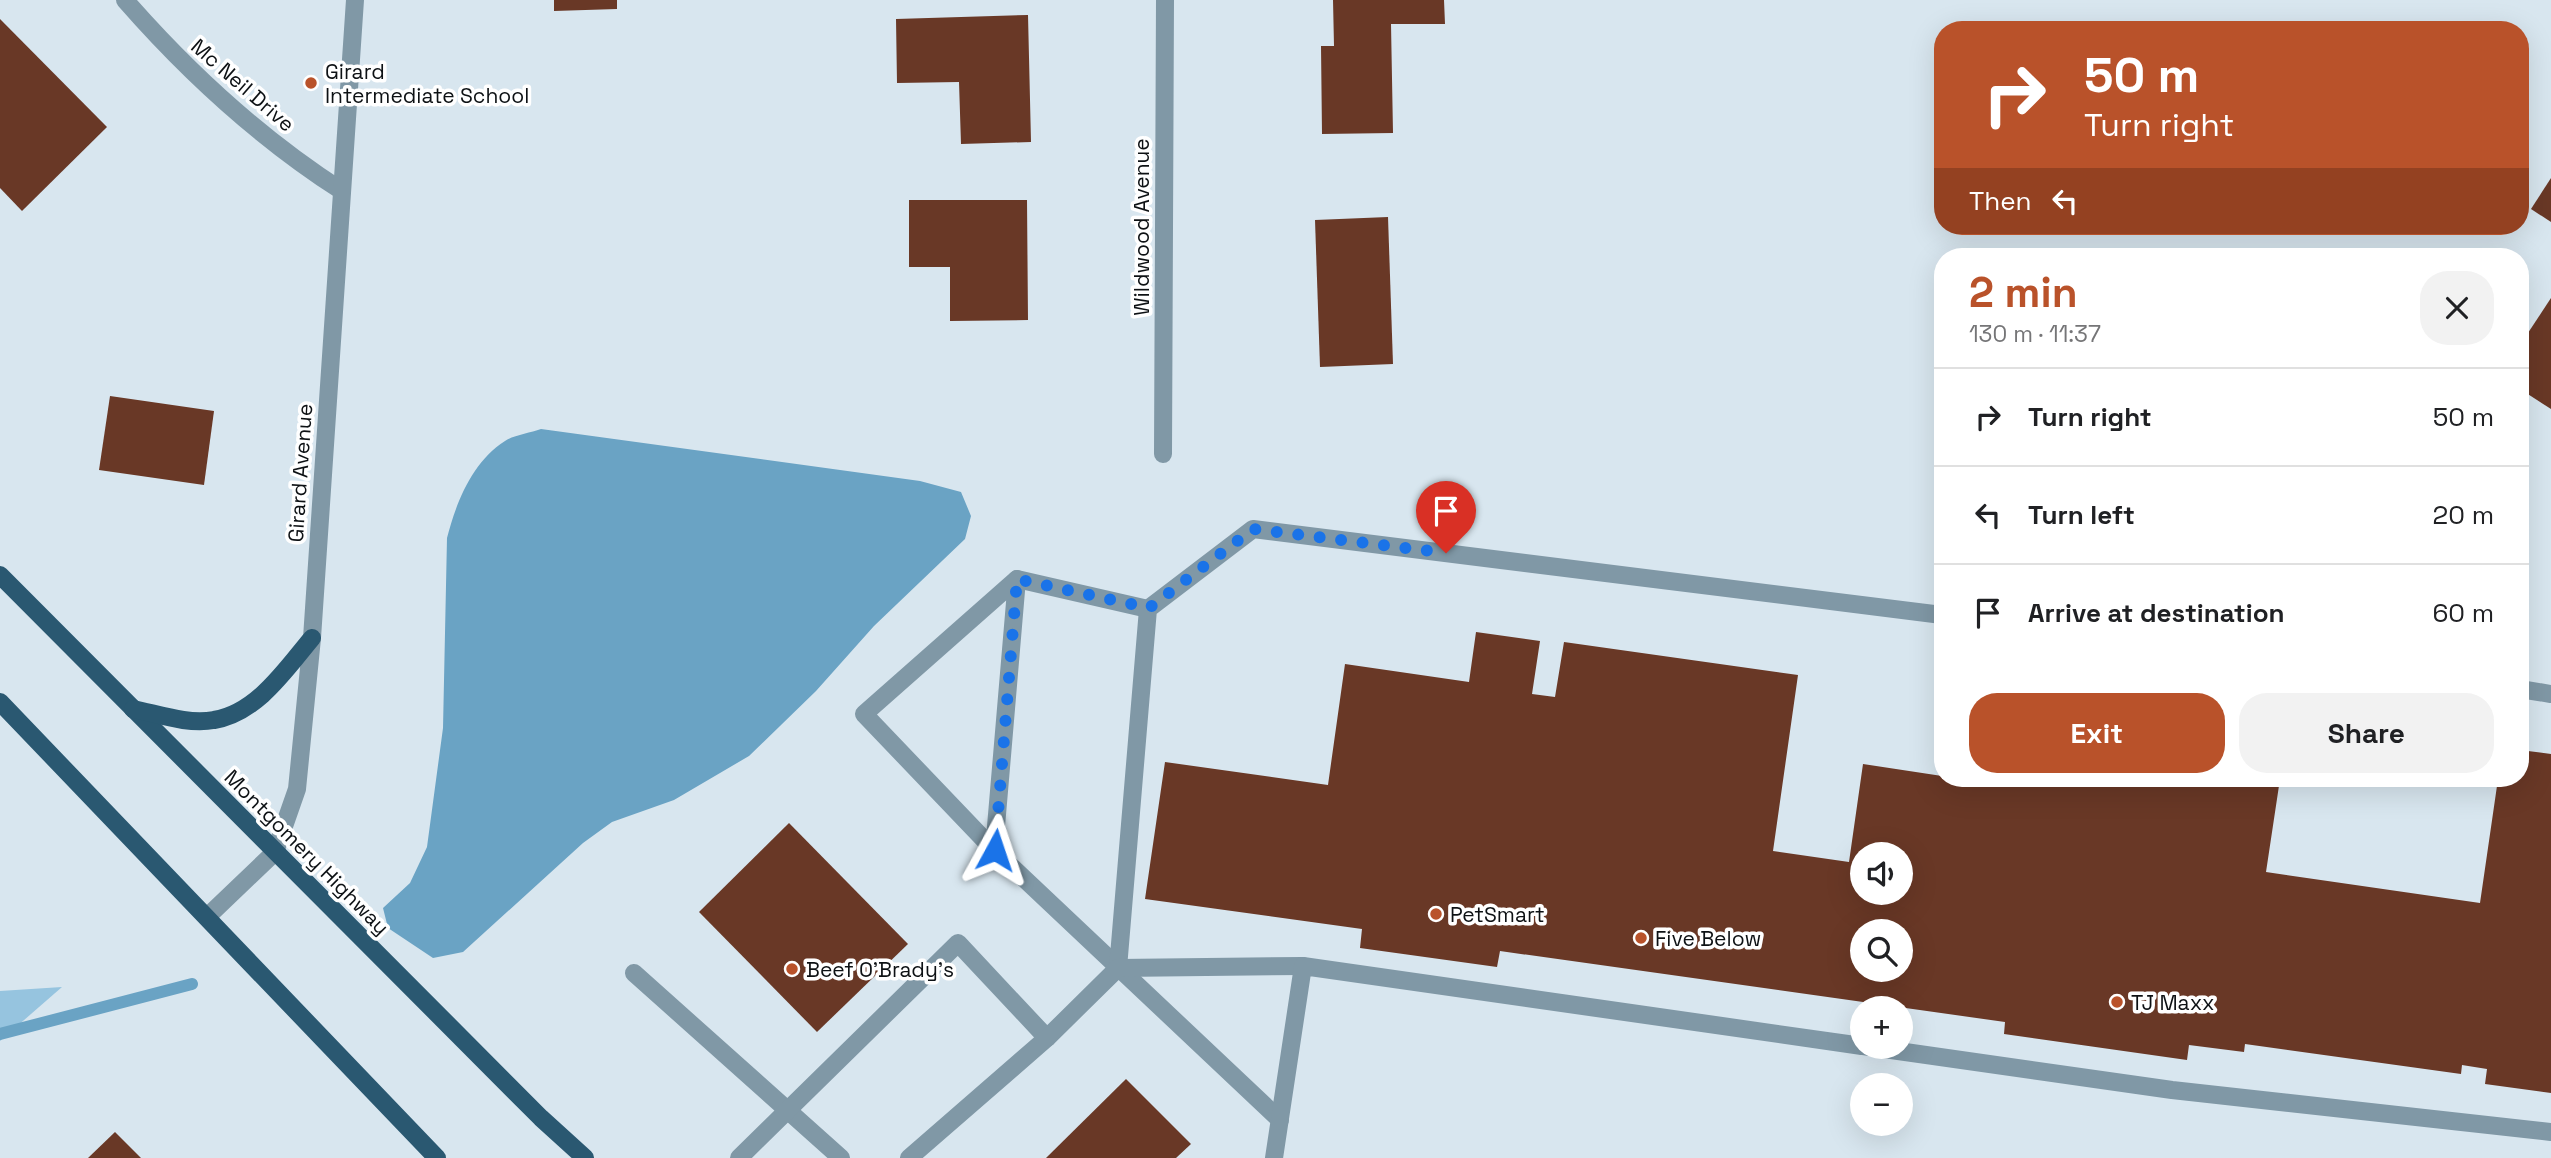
<!DOCTYPE html>
<meta charset="utf-8">
<style>
body{margin:0;font-family:"Space Grotesk",sans-serif;background:#f2f2f2;color:#202124;height:100vh;display:flex;flex-direction:column;font-size:26px;white-space:nowrap}
*{box-sizing:border-box;margin:0}
p{font-size:23px;color:#757577}
.icon{flex:none;width:38px;height:38px;fill:none;stroke:currentColor;stroke-width:2;stroke-linecap:round;stroke-linejoin:round}
.map{position:relative;flex:1;overflow:hidden}
.sheet{position:absolute;left:1934px;top:248px;width:595px;height:539px;display:flex;flex-direction:column;background:#fff;border-radius:28px;box-shadow:0 7px 28px #0002}
.sheet>*{flex:none}
.banner{position:absolute;left:1934px;top:21px;width:595px;height:214px;border-radius:28px;box-shadow:0 7px 28px #0002;background:#b9522a;color:#fff;overflow:hidden}
.fabs{position:absolute;left:1850px;top:842px;display:grid;gap:14px}
.fabs a{display:grid;place-items:center;width:63px;height:63px;border-radius:50%;background:#fff;box-shadow:0 7px 28px #0002;font-size:35px}
.pin{position:absolute;display:grid;place-items:center;width:60px;height:60px;color:#fff;margin:-72px -30px;border-radius:50% 50% 50% 0;rotate:-45deg;box-shadow:0 0 7px #0007}
.pin .icon{rotate:45deg}
.me{position:absolute;width:77px;margin:-38px;rotate:5deg;stroke-linejoin:round;filter:drop-shadow(0 0 5px #0008)}
.turn{display:flex;align-items:center;gap:24px;height:147px;padding:0 35px;font-size:32px}
.turn .icon{width:91px;height:91px;stroke-width:2.5}
.turn b{display:block;font-size:49px;line-height:60px}
.then{display:flex;align-items:center;height:66px;padding:0 35px;background:#0003;gap:14px;font-size:26px}
.round{display:grid;place-items:center;flex:none;width:74px;height:74px;border-radius:28px;background:#f2f2f2}
.overview{display:flex;align-items:center;justify-content:space-between;height:119px;padding:0 35px}
h1{font-size:42px;font-weight:700;line-height:52px;color:#b9522a}
.button{display:flex;gap:14px;margin-top:auto;padding:14px 35px}
.button a{flex:1;height:80px;border-radius:28px;background:#b9522a;color:#fff;font-size:28px;font-weight:700;line-height:80px;text-align:center}
.button a+a{background:#f2f2f2;color:#202124}
ul{padding:0;list-style:none}
li{display:flex;align-items:center;gap:21px;height:98px;padding:0 35px;border-top:2px solid #e0e0e0}
li div{flex:1}
li b{display:block;font-size:26px}
li em{font-style:normal}
.map>svg:first-child{display:block}
</style>
<div class="map">
<svg width="2551" height="1158" viewBox="0 0 2551 1158">
<rect width="100%" height="100%" fill="#d8e6ef"/>
<polygon fill="#96c4df" points="62,987 0,1041 0,991"/>
<path fill="#6aa3c4" d="M541,429l379,52 41,11 10,24 -6,23 -91,87 -58,65 -67,65 -75,44 -62,22 -29,21 -120,109 -30,6 -45,-30 -5,-20 27,-25 17,-36 16,-119 4,-190c9,-35 25,-76 58,-97 9,-6 25,-8 36,-12z"/>
<g fill="none" stroke-linecap="round" stroke-linejoin="round">
<polyline stroke="#6aa3c4" stroke-width="12" points="0,1034 192,984"/>
</g>
<g fill="#693826" fill-rule="evenodd">
<polygon points="554,0 617,0 617,9 554,11"/>
<polygon points="1333,0 1444,0 1445,24 1391,24 1393,133 1322,134 1321,46 1334,46"/>
<polygon points="1028,15 1031,142 961,144 959,82 897,83 896,19"/>
<polygon points="0,19 107,127 22,211 0,188"/>
<polygon points="2551,178 2551,222 2531,209"/>
<polygon points="909,200 1027,200 1028,320 950,321 950,267 909,267"/>
<polygon points="1388,217 1393,364 1320,367 1315,220"/>
<polygon points="2551,298 2551,409 2520,389 2520,345"/>
<polygon points="110,396 214,411 204,485 99,470"/>
<path d="M1476,632l64,9 -8,53 23,3 9,-55 234,33 -25,176 76,11 14,-98 79,12v3h21l53,7 1,-7h263l-14,93 214,31 18,-124h22v-29l31,4v339l-66,-9 2,-15 -25,-4 -1,9 -216,-30 -1,8 -55,-7 -2,15 -183,-26 1,-12 -505,-71 -3,16 -137,-19 2,-19 -217,-30 20,-137 163,23 17,-121 124,18zM1862,854h38v38h-38zM1862,931h38v39h-38z"/>
<polygon points="789,823 908,944 817,1032 699,912"/>
<polygon points="1126,1079 1191,1144 1176,1158 1046,1158"/>
<polygon points="115,1132 141,1158 88,1158"/>
</g>
<g fill="none" stroke-linecap="round" stroke-linejoin="round">
<g stroke="#8098a6" stroke-width="18">
<polyline points="1017,579 1148,609"/>
<polyline points="2520,689 2551,694"/>
<polyline points="994,850 1017,579 864,714 994,850 1280,1120"/>
<polyline points="1118,968 1148,609 1253,529 1942,615"/>
<polyline points="634,973 841,1158"/>
<polyline points="1863,1046 2172,1090 2551,1132"/>
<polyline points="739,1158 958,943 1047,1038"/>
<polyline points="909,1158 1047,1038 1118,968 1303,966"/>
<polyline points="1274,1158 1303,966 1862,1046"/>
</g>
<g stroke="#8098a6" stroke-width="18">
<path d="M125,0c63,72 136,139 217,191"/>
<polyline points="1163,454 1165,0"/>
<polyline points="207,917 275,852 297,789 312,638 355,0"/>
</g>
<g stroke="#2a5871" stroke-width="18">
<polyline points="0,575 541,1118 585,1158"/>
<polyline points="0,702 437,1158"/>
<path d="M133,709c25,5 55,16 81,11 43,-7 72,-51 98,-82"/>
</g>
</g>
<g fill="none" stroke-linecap="round" stroke-linejoin="round">
<polyline stroke="#1a73e8" stroke-width="12" stroke-dasharray="0 21.6" points="995,850 1017,579 1149,608 1253,529 1446,553"/>
</g>
<g fill="#b9522a" stroke="#fff" stroke-width="2.5">
<circle cx="311" cy="83" r="7"/>
<circle cx="1436" cy="914" r="7"/>
<circle cx="1641" cy="938" r="7"/>
<circle cx="792" cy="969" r="7"/>
<circle cx="2117" cy="1002" r="7"/>
</g>
<g text-anchor="middle" dominant-baseline="central" stroke-width="7" stroke-linejoin="round" paint-order="stroke">
<g font-size="21" fill="#0d1114" stroke="#fff" text-anchor="start">
<text x="325" y="71">Girard<tspan x="325" dy="24">Intermediate School</tspan></text>
<text x="1450" y="914">PetSmart</text>
<text x="1655" y="938">Five Below</text>
<text x="806" y="969">Beef O'Brady's</text>
<text x="2131" y="1002">TJ Maxx</text>
</g>
<g font-size="21" fill="#0d1114" stroke="#fff">
<text transform="translate(243 85) rotate(41)">Mc Neil Drive</text>
<text transform="translate(1141 227) rotate(-90)">Wildwood Avenue</text>
<text transform="translate(300 473) rotate(-86)">Girard Avenue</text>
<text transform="translate(307 852) rotate(45)">Montgomery Highway</text>
</g>
</g>
</svg>
<div class="fabs">
<a><svg class="icon" aria-label="sound" viewBox="0 0 24 24"><path d="M4 9h4l5-4v14l-5-4H4zM17 9q2 3 0 6"/></svg></a>
<a><svg class="icon" aria-label="search" viewBox="0 0 24 24"><circle cx="10" cy="10" r="6"/><path d="M15 15l6 6"/></svg></a>
<a>+</a>
<a>−</a>
</div>
<div class="pin" style="left:1446px;top:553px;background:#d93025"><svg class="icon" aria-label="arrive" viewBox="0 0 24 24"><path d="M6 21V4h12l-3 4 3 4H6"/></svg></div>
<svg class="me" style="left:995px;top:850px" viewBox="-20 -20 40 40"><path d="M0-17L14 15 0 8-14 15z" fill="#1a73e8" stroke="#fff" stroke-width="4"/></svg>
<div class="banner">
<div class="turn"><svg class="icon" aria-label="right" viewBox="0 0 24 24"><path d="M7 20v-9h11M14 6l5 5-5 5"/></svg><div><b>50 m</b>Turn right</div></div>
<div class="then">Then<svg class="icon" aria-label="left" viewBox="0 0 24 24"><path d="M17 20v-9H6M10 6l-5 5 5 5"/></svg></div>
</div>
<section class="sheet">
<div class="overview"><div><h1>2 min</h1><p>130 m · 11:37</p></div><a class="round"><svg class="icon" aria-label="close" viewBox="0 0 24 24"><path d="M6 6l12 12M18 6L6 18"/></svg></a></div>
<ul>
<li><svg class="icon" aria-label="right" viewBox="0 0 24 24"><path d="M7 20v-9h11M14 6l5 5-5 5"/></svg><div><b>Turn right</b></div><em>50 m</em></li>
<li><svg class="icon" aria-label="left" viewBox="0 0 24 24"><path d="M17 20v-9H6M10 6l-5 5 5 5"/></svg><div><b>Turn left</b></div><em>20 m</em></li>
<li><svg class="icon" aria-label="arrive" viewBox="0 0 24 24"><path d="M6 21V4h12l-3 4 3 4H6"/></svg><div><b>Arrive at destination</b></div><em>60 m</em></li>
</ul>
<div class="button"><a>Exit</a><a>Share</a></div>
</section>
</div>
